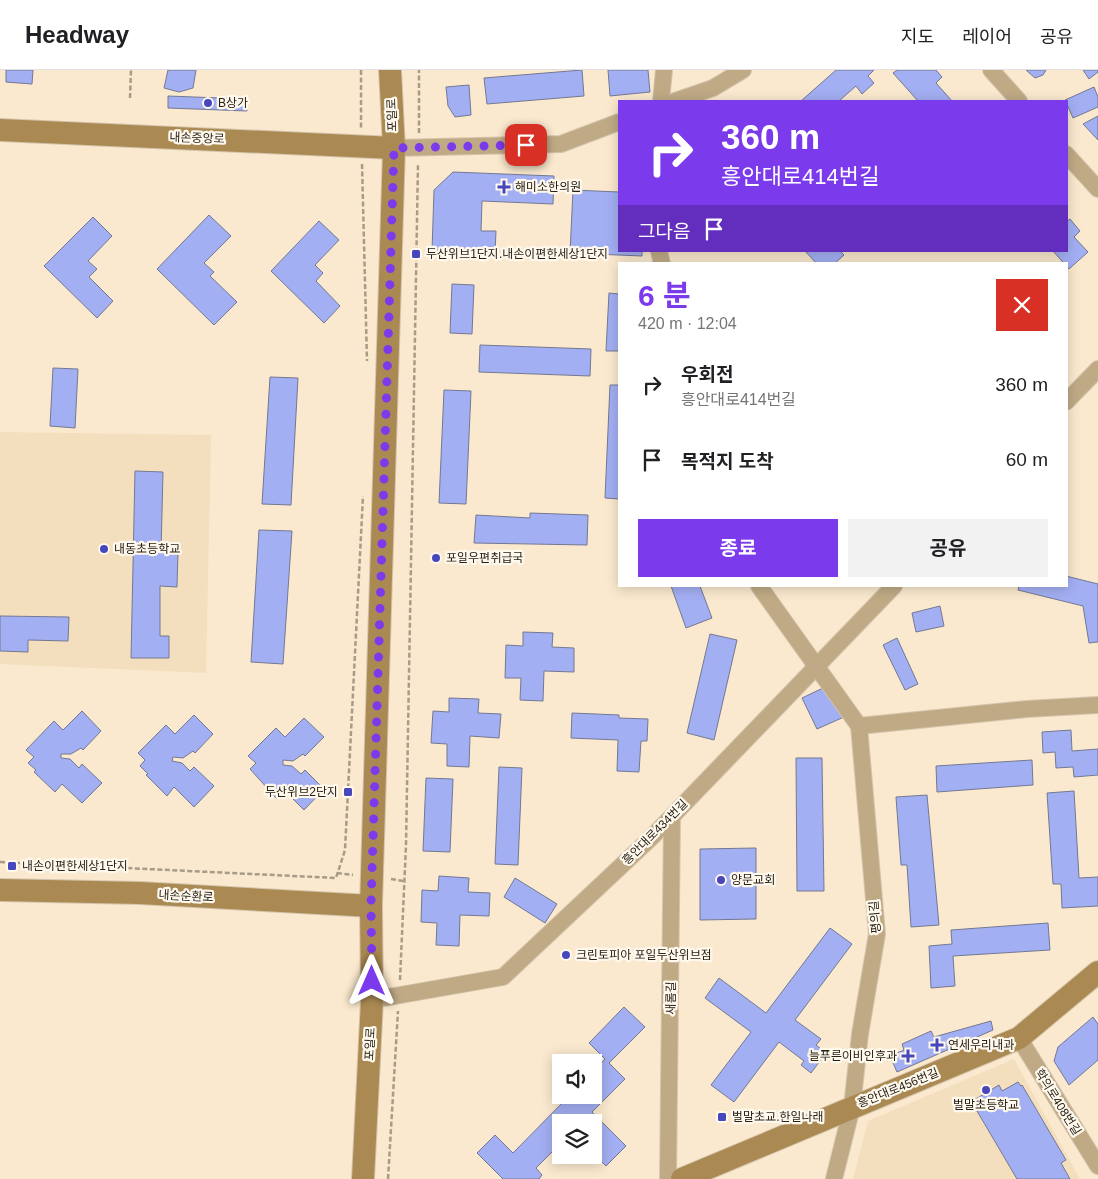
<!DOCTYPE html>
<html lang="ko">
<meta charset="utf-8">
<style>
body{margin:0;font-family:Helvetica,"Noto Sans KR",sans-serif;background:#f2f2f2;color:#202124;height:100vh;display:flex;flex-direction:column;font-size:19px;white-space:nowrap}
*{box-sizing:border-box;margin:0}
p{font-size:16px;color:#757577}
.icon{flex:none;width:28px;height:28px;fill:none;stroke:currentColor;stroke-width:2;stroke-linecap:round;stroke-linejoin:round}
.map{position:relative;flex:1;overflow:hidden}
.details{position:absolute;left:618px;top:192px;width:450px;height:325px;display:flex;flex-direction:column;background:#fff;border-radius:0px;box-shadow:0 2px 12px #0003}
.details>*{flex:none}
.top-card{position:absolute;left:618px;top:30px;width:450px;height:152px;border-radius:0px;box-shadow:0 2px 12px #0003;background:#7c3aed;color:#fff;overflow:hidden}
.fabs{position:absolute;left:552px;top:984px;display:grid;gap:10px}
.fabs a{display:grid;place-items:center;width:50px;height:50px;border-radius:0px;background:#fff;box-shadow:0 2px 12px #0003;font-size:25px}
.pin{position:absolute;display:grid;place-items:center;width:42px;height:42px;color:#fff;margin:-21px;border-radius:10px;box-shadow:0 2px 8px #0006}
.me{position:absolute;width:55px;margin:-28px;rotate:0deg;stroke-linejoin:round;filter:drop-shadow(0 0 4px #0008)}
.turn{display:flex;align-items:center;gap:18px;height:105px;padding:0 20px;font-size:22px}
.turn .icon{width:65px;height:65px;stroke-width:2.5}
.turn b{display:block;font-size:35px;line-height:42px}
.then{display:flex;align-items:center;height:48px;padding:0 20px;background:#0003;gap:10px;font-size:19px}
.round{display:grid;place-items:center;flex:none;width:52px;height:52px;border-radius:0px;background:#f2f2f2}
.headline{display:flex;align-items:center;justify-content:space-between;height:85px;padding:0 20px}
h1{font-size:30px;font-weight:700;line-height:38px;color:#7c3aed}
.button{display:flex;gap:10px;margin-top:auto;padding:10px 20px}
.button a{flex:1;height:58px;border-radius:0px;background:#7c3aed;color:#fff;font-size:20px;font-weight:700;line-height:58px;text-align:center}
.button a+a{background:#f2f2f2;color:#202124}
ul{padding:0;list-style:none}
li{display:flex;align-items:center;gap:15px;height:75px;padding:0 20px}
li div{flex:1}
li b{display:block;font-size:19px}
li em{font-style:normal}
header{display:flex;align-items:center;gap:30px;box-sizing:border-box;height:70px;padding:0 25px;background:#fff;border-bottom:1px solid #e0e0e0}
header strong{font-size:24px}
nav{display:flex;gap:28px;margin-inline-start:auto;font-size:18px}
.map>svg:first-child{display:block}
</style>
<header>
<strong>Headway</strong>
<nav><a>지도</a><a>레이어</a><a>공유</a></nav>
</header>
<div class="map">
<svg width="1098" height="1109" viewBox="0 0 1098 1109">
<rect width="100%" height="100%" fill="#fae9ce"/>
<g fill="#f3dfbd">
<polygon points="0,362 211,365 206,603 0,594"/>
<polygon points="1014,989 1080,1109 853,1109 868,1051"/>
</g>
<g fill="#a3aff3" stroke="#737892">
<polygon points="6,0 33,0 32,14 6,12"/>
<polygon points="168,0 196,0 193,18 179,22 164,18"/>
<polygon points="582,0 584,26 487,34 484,8"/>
<polygon points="608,0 648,0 650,22 610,26"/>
<polygon points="836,0 874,0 868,6 874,13 862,24 856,16 839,31 801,31"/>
<polygon points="897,0 936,0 942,7 936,13 952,31 918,31 893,3"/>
<polygon points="1026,0 1046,0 1043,5 1035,8"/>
<polygon points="1083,0 1098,0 1098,2 1089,9"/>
<polygon points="469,15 471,45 455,47 448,36 446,17"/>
<polygon points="1094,17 1098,27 1098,37 1073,48 1065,30"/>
<polygon points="168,26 247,29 247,41 168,38"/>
<polygon points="1098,46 1098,70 1083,54"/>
<polygon points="453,102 554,106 553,134 482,131 481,161 496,161 495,184 432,181 434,120"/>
<polygon points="573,120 619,122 619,181 642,181 642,186 570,183"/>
<polygon points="209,145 231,166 204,193 214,202 210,206 237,232 214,255 157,199"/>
<polygon points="93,147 112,166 88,191 97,199 89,207 113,231 97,248 44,196"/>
<polygon points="1070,149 1080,161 1074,167 1088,182 1069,199 1053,181 1066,181 1066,152"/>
<polygon points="319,151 339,170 315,195 323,203 316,211 340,236 324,253 271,201"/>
<polygon points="805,181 840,181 844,185 834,194 817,194"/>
<polygon points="452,214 474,215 472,264 450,263"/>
<polygon points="609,223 619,224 619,281 606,281"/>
<polygon points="480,275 591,279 590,306 479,302"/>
<polygon points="53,298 78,299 75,358 50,356"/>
<polygon points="270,307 298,308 291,435 262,434"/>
<polygon points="610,315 619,315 619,429 605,428"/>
<polygon points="444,320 471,321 466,434 439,433"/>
<polygon points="135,401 163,402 161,482 178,482 177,517 160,516 160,566 169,566 169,588 131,588"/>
<polygon points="530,443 588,445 587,475 474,473 476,445 530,448"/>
<polygon points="259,460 292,461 283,594 251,592"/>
<polygon points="1066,506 1098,514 1098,572 1089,573 1083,536 1018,520 1019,516 1066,516"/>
<polygon points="671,516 700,516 712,548 686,558"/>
<polygon points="940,536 944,556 916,562 912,543"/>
<polygon points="0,546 69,547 68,571 28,570 28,582 0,581"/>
<polygon points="523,562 553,563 552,577 574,578 574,602 544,601 543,631 520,630 521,608 505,608 506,575 523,576"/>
<polygon points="710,564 737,570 714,670 687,663"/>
<polygon points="897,568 918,614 905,620 883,575"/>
<polygon points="823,618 844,647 817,659 802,628"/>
<polygon points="449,628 479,629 478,643 501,644 499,668 470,666 469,697 447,696 447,674 431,673 433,641 449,642"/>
<polygon points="82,641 101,661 83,680 81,678 71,684 61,684 61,688 70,689 79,698 82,694 102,713 82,733 62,714 55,722 34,702 36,700 28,693 34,687 26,680 54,651 63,660"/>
<polygon points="572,643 619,645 619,648 648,649 647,671 641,671 639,702 617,701 618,670 571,668"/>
<polygon points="194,645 213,664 195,683 193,681 183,688 173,687 172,691 182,693 190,701 194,697 214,716 194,737 174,717 167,726 146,705 148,704 140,696 145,690 138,683 166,655 175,664"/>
<polygon points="304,648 324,667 305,686 303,684 293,691 283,690 283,695 292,696 301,704 305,700 324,719 304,740 285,721 277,729 250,699 256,693 248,686 276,658 285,667"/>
<polygon points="1071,660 1072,681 1098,679 1098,705 1074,707 1073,697 1056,698 1055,682 1043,683 1042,662"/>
<polygon points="796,688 822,688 824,821 797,821"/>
<polygon points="1032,690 1033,715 937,722 936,696"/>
<polygon points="499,697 522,698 518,795 495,794"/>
<polygon points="426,708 453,709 450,782 423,781"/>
<polygon points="1074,721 1079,808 1098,807 1098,836 1062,838 1061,814 1053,814 1047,723"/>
<polygon points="927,725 939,855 911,857 907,795 901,795 896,727"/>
<polygon points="756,778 756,849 700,850 700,779"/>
<polygon points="439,806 469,808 468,822 490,823 489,846 460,845 459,876 436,875 437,853 421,852 422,820 438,821"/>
<polygon points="515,808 557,834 545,853 504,827"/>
<polygon points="1048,853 1050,880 953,886 955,916 931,918 929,876 952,874 951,860"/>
<polygon points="830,858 852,874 795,950 821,969 816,975 826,983 811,1003 801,995 804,991 779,972 734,1032 711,1015 751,962 705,928 719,908 766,943"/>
<polygon points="624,937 645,957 609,993 625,1009 592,1042 626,1076 606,1096 594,1084 594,1052 561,1052 561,1073 536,1098 542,1105 539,1109 503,1109 477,1083 495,1065 513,1083 570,1025 594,1025 594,1001 605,989 589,973"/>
<polygon points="1093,947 1098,954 1098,990 1069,1015 1054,991 1058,977"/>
<polygon points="991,951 993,960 897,1002 890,986 904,980 902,974 931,961 934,967"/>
<polygon points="1018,1012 1021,1016 1022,1015 1066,1090 1061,1093 1070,1109 1017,1109 977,1041 979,1040 974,1030 999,1015 1002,1021"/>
</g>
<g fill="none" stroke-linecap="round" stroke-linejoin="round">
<g stroke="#d4c5ad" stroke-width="18">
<g id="street">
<polyline points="991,0 1019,31"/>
<polyline points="661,31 664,0"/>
<polyline points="675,31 713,18 743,0"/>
<polyline points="394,78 561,74 619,52"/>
<polyline points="1066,84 1098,119"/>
<polyline points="659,181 662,194"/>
<polyline points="1066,332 1098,299"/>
<polyline points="759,516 859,656 877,864 860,964 852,1037 834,1109"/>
<polyline points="859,656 1027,639 1098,635"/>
<polyline points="372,930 503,907 653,766 894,516"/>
<polyline points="1019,968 1098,1096"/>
<polyline points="668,1109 672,747"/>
</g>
</g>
<g stroke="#d4c5ad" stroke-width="24">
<g id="secondary">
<polyline points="0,60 394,78"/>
<polyline points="0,820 140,823 371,836"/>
<polyline points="363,1109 372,930 371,836 394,78 390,0"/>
<polyline points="682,1109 1019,968 1098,902"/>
</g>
</g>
<g stroke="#a89b87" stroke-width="2.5" stroke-dasharray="5 2.5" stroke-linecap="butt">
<polyline points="361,0 361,58"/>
<polyline points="130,28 131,0"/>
<polyline points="419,63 419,0"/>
<polyline points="362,94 367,291"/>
<polyline points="0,792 336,808 345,780 363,426"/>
<polyline points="337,803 353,805"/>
<polyline points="391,809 404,811"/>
<polyline points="400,910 406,775 418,94"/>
<polyline points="388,1109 398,941"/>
</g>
<use href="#street" stroke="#c0aa86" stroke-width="16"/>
<use href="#secondary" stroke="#aa8a52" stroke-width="22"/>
</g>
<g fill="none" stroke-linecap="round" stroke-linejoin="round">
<polyline stroke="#7c3aed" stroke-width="9" stroke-dasharray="0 16.2" points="372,911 371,836 394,78 526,75"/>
</g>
<g fill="#4647bd" stroke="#fef8ed" stroke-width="2">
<circle cx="208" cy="33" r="5"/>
<path d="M501.5 109.5h5v5h5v5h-5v5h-5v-5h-5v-5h5z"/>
<rect x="411" y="179" width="10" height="10" rx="2.5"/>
<circle cx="104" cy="479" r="5"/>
<circle cx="436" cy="488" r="5"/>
<rect x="343" y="717" width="10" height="10" rx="2.5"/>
<rect x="7" y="791" width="10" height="10" rx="2.5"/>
<circle cx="721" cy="810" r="5"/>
<circle cx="566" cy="885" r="5"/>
<path d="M934.5 967.5h5v5h5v5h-5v5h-5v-5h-5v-5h5z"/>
<path d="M905.5 978.5h5v5h5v5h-5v5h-5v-5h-5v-5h5z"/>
<circle cx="986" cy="1020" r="5"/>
<rect x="717" y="1042" width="10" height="10" rx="2.5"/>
</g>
<g text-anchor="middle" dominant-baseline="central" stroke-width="4.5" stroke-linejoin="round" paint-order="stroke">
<g font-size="12" fill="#272117" stroke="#fef8ed" text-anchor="start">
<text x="218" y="33">B상가</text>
<text x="515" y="117">해미소한의원</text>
<text x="426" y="184">두산위브1단지.내손이편한세상1단지</text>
<text x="114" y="479">내동초등학교</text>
<text x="446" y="488">포일우편취급국</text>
<text x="338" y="722" text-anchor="end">두산위브2단지</text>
<text x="22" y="796">내손이편한세상1단지</text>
<text x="731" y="810">양문교회</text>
<text x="576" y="885">크린토피아 포일두산위브점</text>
<text x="948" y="975">연세우리내과</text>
<text x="897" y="986" text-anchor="end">늘푸른이비인후과</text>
<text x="986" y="1035" text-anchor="middle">벌말초등학교</text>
<text x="732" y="1047">벌말초교.한일나래</text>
</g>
<g font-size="12" fill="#272117" stroke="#fef8ed">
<text transform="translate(392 45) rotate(-92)">포일로</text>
<text transform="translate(197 68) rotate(2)">내손중앙로</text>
<text transform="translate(655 762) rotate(-45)">흥안대로434번길</text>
<text transform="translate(186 826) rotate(3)">내손순환로</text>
<text transform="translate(875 847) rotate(-95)">평의길</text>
<text transform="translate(671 928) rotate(-89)">새롬길</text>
<text transform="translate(370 974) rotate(-87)">포일로</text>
<text transform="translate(898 1018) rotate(-22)">흥안대로456번길</text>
<text transform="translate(1058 1032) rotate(58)">학의로408번길</text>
</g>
</g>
</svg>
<div class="fabs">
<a><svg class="icon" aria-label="sound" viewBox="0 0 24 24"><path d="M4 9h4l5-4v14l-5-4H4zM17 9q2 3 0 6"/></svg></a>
<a><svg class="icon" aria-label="layers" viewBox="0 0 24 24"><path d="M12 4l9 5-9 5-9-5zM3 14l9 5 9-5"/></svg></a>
</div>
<div class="pin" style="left:526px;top:75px;background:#d93025"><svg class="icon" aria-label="arrive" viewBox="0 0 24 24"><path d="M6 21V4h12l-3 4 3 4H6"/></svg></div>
<svg class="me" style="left:372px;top:911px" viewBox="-20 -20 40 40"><path d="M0-17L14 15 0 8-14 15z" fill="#7c3aed" stroke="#fff" stroke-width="4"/></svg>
<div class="top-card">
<div class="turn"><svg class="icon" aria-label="right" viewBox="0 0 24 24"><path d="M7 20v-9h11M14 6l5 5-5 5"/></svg><div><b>360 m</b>흥안대로414번길</div></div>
<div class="then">그다음<svg class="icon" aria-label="arrive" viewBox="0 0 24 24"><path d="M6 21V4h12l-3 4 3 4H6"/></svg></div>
</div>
<section class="details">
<div class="headline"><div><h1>6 분</h1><p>420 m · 12:04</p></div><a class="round" style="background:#d93025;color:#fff"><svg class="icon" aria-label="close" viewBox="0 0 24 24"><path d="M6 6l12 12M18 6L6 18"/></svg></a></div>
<ul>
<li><svg class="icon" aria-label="right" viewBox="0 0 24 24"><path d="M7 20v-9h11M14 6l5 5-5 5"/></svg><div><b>우회전</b><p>흥안대로414번길</p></div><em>360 m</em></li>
<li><svg class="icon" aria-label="arrive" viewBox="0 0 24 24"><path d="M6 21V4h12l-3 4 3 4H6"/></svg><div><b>목적지 도착</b></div><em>60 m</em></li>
</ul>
<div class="button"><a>종료</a><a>공유</a></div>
</section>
</div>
